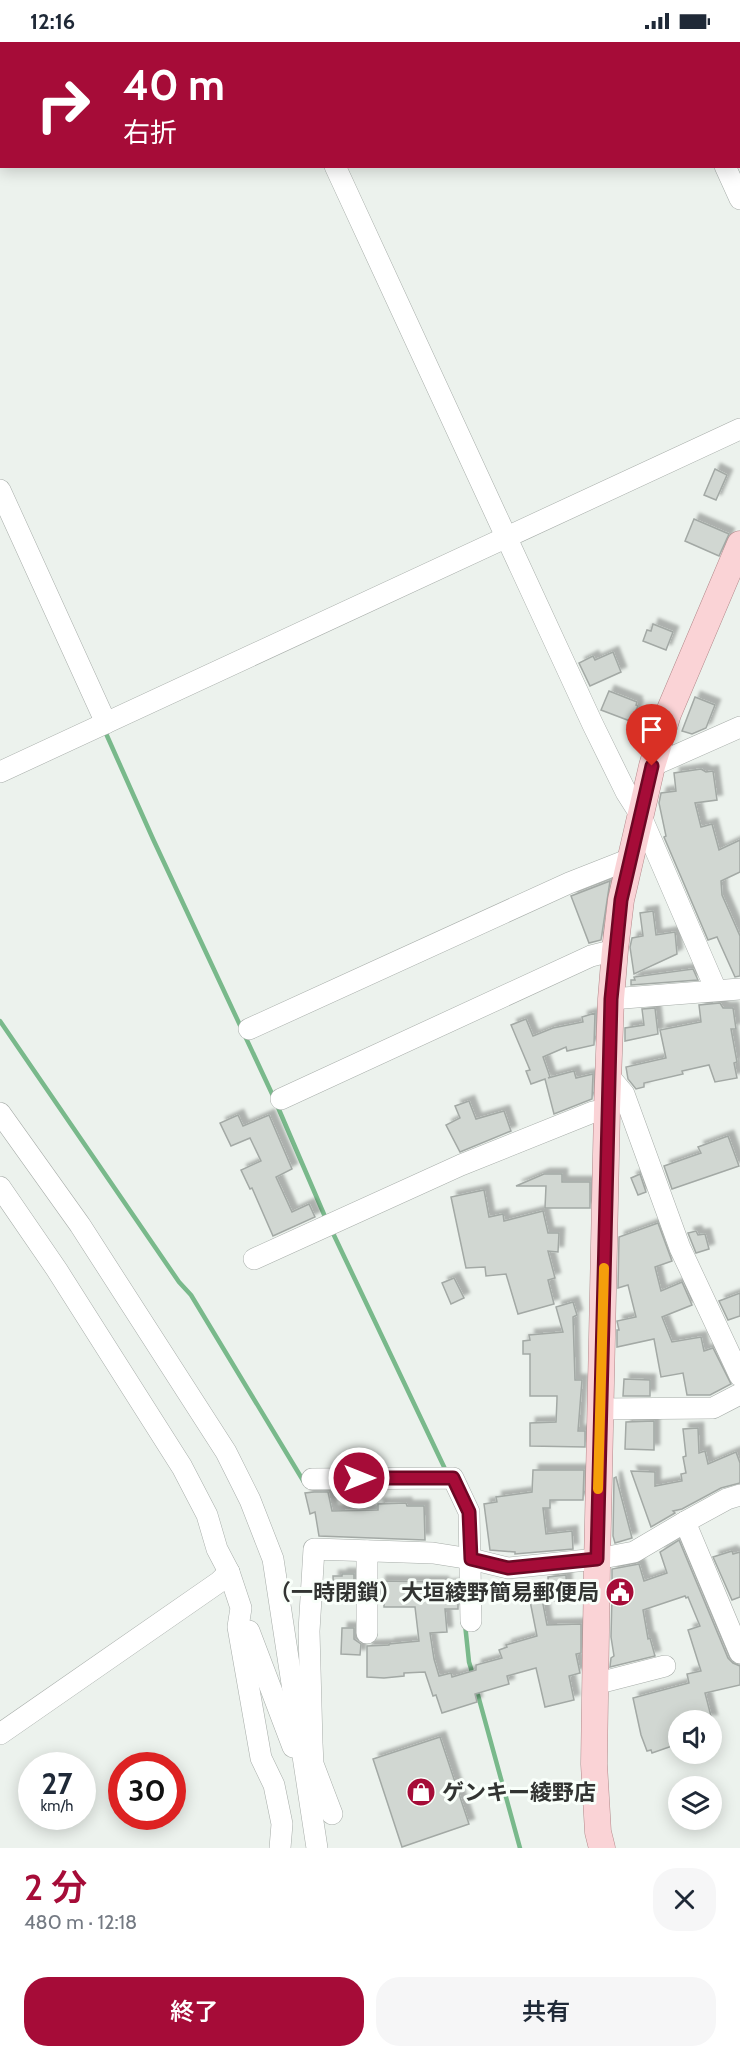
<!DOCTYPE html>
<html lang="ja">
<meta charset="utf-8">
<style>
body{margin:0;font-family:Cabin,"Noto Sans JP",sans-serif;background:#f6f6f7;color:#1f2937;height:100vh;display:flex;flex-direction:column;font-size:22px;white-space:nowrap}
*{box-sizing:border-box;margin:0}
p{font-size:20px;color:#747a83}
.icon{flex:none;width:33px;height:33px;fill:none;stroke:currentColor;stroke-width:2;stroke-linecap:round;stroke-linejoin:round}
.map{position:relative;height:1806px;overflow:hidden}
.panel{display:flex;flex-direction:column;background:#fff;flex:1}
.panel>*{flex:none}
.top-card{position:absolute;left:0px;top:0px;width:741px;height:126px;box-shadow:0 3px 15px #0003;background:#a60c38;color:#fff;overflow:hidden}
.controls{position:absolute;left:668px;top:1668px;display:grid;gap:12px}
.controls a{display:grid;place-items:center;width:54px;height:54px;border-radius:50%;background:#fff;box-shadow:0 3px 15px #0003;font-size:30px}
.speed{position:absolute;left:18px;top:1710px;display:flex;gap:12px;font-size:30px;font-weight:700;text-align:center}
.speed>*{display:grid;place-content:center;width:78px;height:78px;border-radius:50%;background:#fff;box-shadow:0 3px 15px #0003;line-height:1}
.speed small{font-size:15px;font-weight:400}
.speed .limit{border:9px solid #d22;background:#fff;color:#111}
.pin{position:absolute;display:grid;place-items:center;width:51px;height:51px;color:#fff;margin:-62px -26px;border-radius:50% 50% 50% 0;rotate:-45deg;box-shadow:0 0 6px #0007}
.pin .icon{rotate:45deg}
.me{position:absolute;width:66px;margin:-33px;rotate:90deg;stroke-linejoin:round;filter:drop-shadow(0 0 4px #0008)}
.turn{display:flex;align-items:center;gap:21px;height:126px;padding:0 24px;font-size:27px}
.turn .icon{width:78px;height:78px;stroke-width:2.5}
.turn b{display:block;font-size:42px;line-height:51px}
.round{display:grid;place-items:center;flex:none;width:63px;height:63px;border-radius:24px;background:#f6f6f7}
.summary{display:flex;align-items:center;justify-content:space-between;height:102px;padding:0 24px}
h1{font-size:36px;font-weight:600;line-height:45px;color:#a60c38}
.button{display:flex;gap:12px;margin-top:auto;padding:12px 24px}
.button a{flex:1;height:69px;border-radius:24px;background:#a60c38;color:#fff;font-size:24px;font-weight:600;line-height:69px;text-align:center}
.button a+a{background:#f6f6f7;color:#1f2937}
.status{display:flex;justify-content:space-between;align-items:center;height:42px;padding:0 30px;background:#fff;direction:ltr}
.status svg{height:16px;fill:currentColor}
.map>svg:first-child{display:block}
</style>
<div class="status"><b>12:16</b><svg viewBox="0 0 49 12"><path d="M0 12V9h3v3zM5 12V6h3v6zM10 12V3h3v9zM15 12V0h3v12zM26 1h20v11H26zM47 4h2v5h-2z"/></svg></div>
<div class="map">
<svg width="740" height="1806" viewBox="0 0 740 1806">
<defs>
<filter id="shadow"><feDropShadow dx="5.5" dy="-5.5" stdDeviation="1.5" flood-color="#0004"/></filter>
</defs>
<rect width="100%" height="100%" fill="#ecf2ed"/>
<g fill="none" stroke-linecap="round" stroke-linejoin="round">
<g stroke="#79b98b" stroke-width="4.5">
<polyline points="104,687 153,797 274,1056"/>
<polyline points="0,979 179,1240 191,1253 304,1440"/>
<polyline points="277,1063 326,1177"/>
<polyline points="331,1187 446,1429"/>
<polyline points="465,1582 469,1620 473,1633"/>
<polyline points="476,1646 520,1806"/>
</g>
</g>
<g fill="#d1d7d2" stroke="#a3a9a5" stroke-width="1.5" filter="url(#shadow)">
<polygon points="715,427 727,433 716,458 704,453"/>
<polygon points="694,477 729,492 719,514 685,499"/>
<polygon points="653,582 673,590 666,608 643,599 647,588 651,589"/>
<polygon points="613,610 621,630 590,644 579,621 593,614 595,618"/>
<polygon points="609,649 637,660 636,663 638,664 630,679 601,668"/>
<polygon points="695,655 715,663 706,686 692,692 682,689"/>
<polygon points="701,727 706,730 713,729 717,758 695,761 701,785 712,782 719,808 740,798 740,830 721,839 722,853 740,894 740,934 735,935 717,895 708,898 664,795 666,794 659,761 661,751 676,749 674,731"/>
<polygon points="610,839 601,898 589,901 571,854"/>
<polygon points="653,869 656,893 675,890 677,912 634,932 630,905 632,896 643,894 640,871"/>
<polygon points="693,927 698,938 631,943 631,938 635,938 634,935"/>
<polygon points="720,961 723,966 733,966 736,987 731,987 737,1020 734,1021 737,1036 715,1040 709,1023 682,1029 683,1032 644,1041 644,1045 636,1047 628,1037 626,1025 666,1016 660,988 701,980 699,963"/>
<polygon points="655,966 658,992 625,999 625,986 644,983 642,967"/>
<polygon points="595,971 594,1003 567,1009 566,1005 543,1015 550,1035 548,1036 574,1029 576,1036 593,1032 592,1057 554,1072 545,1037 531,1042 526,1029 530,1028 511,983 526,977 533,994 553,986 583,980 582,975"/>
<polygon points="469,1059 476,1077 504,1069 511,1089 460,1110 446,1083 460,1076 455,1064"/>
<polygon points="238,1073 243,1084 269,1073 292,1127 276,1135 292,1170 309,1162 315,1175 273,1194 252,1146 250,1147 241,1128 261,1119 250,1096 231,1104 220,1081"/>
<polygon points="728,1094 739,1124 672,1147 664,1124 701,1111 698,1105"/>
<polygon points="544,1132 562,1132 562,1140 590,1140 590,1166 545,1166 546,1144 516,1144"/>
<polygon points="640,1132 646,1150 638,1153 631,1136"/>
<polygon points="484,1148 489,1175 503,1172 504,1179 543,1169 548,1191 559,1191 558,1210 548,1209 555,1236 548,1238 554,1262 518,1272 506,1232 486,1234 485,1225 466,1226 451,1155"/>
<polygon points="658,1181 672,1219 655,1225 661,1249 682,1240 692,1263 662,1275 672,1300 701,1295 704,1309 713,1306 731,1342 710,1353 687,1353 683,1331 661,1335 654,1297 617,1305 617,1288 619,1288 617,1279 636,1275 628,1243 618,1246 619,1195"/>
<polygon points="696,1189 698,1193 705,1192 709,1207 696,1211 688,1191"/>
<polygon points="454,1236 464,1256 451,1262 442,1241"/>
<polygon points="740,1251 740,1274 728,1278 719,1259"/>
<polygon points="573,1260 577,1273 573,1275 575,1338 582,1338 578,1389 585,1389 585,1405 530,1404 530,1381 556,1380 557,1357 557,1354 530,1354 530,1312 523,1312 523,1299 530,1298 529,1293 563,1290 556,1265"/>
<polygon points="624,1337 650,1338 650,1354 623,1354"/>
<polygon points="654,1379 654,1408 625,1407 626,1380"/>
<polygon points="698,1386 699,1411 705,1409 708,1422 736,1410 740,1421 740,1441 721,1446 682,1467 673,1469 675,1471 651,1485 631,1429 655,1430 655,1444 682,1439 681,1432 686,1431 683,1415 686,1414 683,1387"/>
<polygon points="533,1428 584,1428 583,1458 550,1458 550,1466 543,1466 546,1492 572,1489 573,1507 515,1512 515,1510 490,1508 484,1462 497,1460 496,1455 532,1450"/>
<polygon points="616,1435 632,1496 615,1501 613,1494 614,1436"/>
<polygon points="314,1450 328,1450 332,1469 378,1468 378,1462 406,1461 407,1464 424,1464 425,1498 319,1494 315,1470 310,1472 305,1451"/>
<polygon points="679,1498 728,1616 733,1621 740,1624 740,1643 705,1651 712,1678 678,1678 678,1702 652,1711 651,1708 647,1709 641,1693 633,1656 689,1641 687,1632 701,1629 688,1588 700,1584 688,1555 686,1556 685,1554 643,1568 648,1597 650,1596 655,1614 610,1625 611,1616 614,1614 611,1595 612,1553 616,1553 612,1538 612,1527 639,1522 644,1539 667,1531 660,1510"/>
<polygon points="732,1509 733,1512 740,1510 740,1555 732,1558 713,1515"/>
<polygon points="342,1532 354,1532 354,1560 334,1560 333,1534 342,1534"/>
<polygon points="566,1533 567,1558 549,1559 548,1535"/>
<polygon points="380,1539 443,1540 443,1543 458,1542 458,1567 445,1567 447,1590 430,1591 434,1617 439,1634 451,1631 452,1635 476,1628 476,1623 502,1616 499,1608 507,1605 506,1603 537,1594 530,1559 542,1557 547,1583 581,1582 581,1611 576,1612 580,1631 569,1634 574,1658 545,1665 536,1626 507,1634 509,1642 475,1652 477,1660 442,1671 436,1653 433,1654 425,1630 404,1631 404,1634 384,1636 367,1635 367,1604 389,1603 389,1602 419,1599 415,1565 384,1565 384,1554 380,1554"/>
<polygon points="342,1586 354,1586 354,1597 361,1602 360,1613 341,1612"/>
<polygon points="440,1695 469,1782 402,1805 373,1717"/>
</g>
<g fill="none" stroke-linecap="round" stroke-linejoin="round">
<g stroke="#a7ada9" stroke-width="22">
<g id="minor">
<polyline points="277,0 278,2"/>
<polyline points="666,0 667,2"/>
<polyline points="335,124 593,683 626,750 640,772 716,948"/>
<polyline points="725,124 740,157"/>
<polyline points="0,448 106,681"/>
<polyline points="652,724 740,685"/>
<polyline points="0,730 740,387"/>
<polyline points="611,957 740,947"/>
<polyline points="249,987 569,841 630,817"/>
<polyline points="608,1033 624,1052 680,1206 740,1334"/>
<polyline points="281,1057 591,914 615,908"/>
<polyline points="0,1071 80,1183 226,1410 250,1458 273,1517 317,1806"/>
<polyline points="0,1145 57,1228 182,1425 207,1473 217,1507 229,1530 241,1566 238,1585 261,1716 274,1743 282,1782 280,1806"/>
<polyline points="254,1217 461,1123 593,1070 607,1067"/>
<polyline points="600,1367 713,1366 740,1352"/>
<polyline points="312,1437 453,1436 469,1470 471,1579"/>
<polyline points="685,1480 740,1611"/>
<polyline points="249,1589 293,1705"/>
<polyline points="367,1591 367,1509"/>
<polyline points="595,1642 665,1624"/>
<polyline points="0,1692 219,1540 229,1530"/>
<polyline points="332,1772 313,1722 312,1701 309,1589 314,1507 433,1511 471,1517 508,1526 597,1517 634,1510 685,1480 727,1457 740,1453"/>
</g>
</g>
<g stroke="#b2888a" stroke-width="27">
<polyline id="major" points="602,1806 598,1790 594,1722 597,1524 607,1067 611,957 615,908 621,858 652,724 668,672 740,502"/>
</g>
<use href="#minor" stroke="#fff" stroke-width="21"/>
<use href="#major" stroke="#fad3d6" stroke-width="26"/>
</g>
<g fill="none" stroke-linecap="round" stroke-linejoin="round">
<g stroke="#6c0824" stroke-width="15">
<polyline id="route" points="359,1436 453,1436 469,1470 471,1517 508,1526 597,1517 611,957 621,858 652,724"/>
</g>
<use href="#route" stroke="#a60c38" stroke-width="10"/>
<polyline stroke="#f59e0b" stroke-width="10" points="598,1447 604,1226"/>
</g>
<defs>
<g id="civic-disc" transform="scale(1.5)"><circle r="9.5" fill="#a60c38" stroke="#f9fffa"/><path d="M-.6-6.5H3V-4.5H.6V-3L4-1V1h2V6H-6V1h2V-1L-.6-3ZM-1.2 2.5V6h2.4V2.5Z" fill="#fff"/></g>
<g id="shop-disc" transform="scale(1.5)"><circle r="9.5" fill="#a60c38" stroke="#f9fffa"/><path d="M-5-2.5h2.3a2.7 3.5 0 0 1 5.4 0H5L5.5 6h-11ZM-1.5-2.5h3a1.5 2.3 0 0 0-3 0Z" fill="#fff"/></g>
</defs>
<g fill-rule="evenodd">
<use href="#civic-disc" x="620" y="1550"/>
<use href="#shop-disc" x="421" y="1750"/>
</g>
<g text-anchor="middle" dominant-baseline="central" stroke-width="6" stroke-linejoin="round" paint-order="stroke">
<g font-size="22" font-weight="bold" fill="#323432" stroke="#f9fffa" text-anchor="end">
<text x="599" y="1550">（一時閉鎖）大垣綾野簡易郵便局</text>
<text x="442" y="1750" text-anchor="start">ゲンキー綾野店</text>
</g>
</g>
</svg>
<div class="controls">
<a><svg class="icon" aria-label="sound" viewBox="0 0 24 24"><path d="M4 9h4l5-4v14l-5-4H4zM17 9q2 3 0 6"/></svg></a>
<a><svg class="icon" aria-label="layers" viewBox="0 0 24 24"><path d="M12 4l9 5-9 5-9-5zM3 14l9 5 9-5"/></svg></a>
</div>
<div class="speed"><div>27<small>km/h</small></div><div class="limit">30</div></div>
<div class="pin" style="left:652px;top:724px;background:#d93025"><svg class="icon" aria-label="arrive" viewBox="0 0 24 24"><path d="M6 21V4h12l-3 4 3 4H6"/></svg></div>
<svg class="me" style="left:359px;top:1436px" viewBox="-20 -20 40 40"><circle r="17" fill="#a60c38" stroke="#fff" stroke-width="3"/><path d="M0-11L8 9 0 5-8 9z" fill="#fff"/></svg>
<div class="top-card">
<div class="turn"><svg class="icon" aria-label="right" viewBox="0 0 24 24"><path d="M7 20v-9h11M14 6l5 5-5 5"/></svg><div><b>40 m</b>右折</div></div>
</div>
</div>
<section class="panel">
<div class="summary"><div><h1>2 分</h1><p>480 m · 12:18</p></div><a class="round"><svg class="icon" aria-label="close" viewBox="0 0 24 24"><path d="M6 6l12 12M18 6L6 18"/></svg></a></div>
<div class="button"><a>終了</a><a>共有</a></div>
</section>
